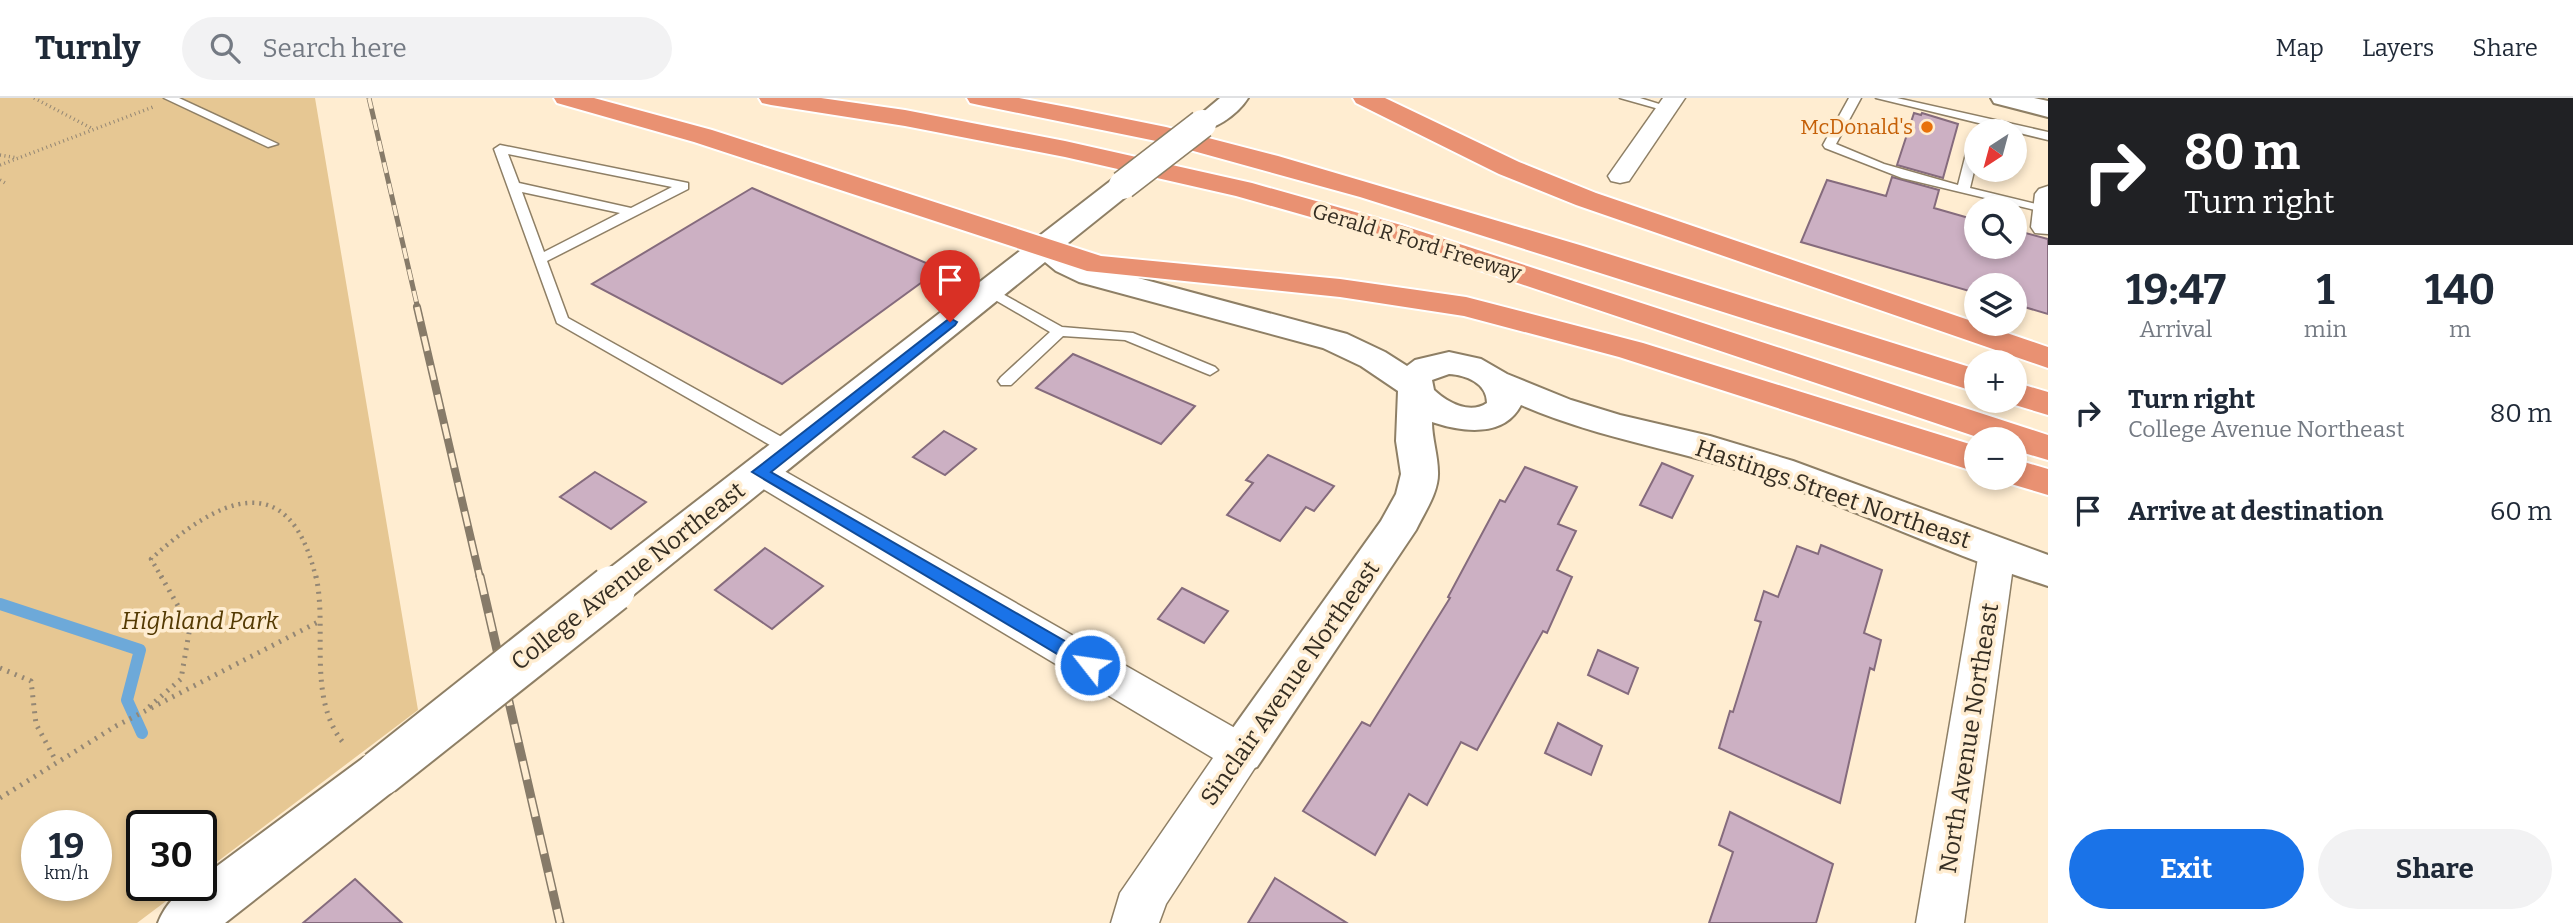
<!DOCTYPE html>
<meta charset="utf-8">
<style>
body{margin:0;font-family:Bitter,serif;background:#f2f2f3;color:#1f2937;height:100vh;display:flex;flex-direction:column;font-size:26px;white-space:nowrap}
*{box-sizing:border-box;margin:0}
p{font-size:23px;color:#747a83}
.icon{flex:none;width:38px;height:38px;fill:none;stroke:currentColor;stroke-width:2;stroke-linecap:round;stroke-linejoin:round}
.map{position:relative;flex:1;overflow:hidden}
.panel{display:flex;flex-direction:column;background:#fff;width:525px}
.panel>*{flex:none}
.hud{background:#202124;color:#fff;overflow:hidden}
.needle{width:46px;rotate:216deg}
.buttons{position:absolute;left:1964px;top:21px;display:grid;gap:14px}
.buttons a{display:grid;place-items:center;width:63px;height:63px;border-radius:50%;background:#fff;box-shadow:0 4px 10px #0003;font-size:35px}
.speed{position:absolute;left:21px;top:712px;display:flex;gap:14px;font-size:35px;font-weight:700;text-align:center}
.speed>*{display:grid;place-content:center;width:91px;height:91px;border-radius:50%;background:#fff;box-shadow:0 4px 10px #0003;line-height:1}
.speed small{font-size:18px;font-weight:400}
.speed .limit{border:4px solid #111;border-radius:10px;background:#fff;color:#111}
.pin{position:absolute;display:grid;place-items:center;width:60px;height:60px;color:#fff;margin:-72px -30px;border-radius:50% 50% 50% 0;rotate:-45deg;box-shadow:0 0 7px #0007}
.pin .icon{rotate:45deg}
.me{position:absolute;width:77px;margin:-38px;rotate:300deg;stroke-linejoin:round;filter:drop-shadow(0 0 5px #0008)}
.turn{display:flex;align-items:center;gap:24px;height:147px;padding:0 21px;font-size:32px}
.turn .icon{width:91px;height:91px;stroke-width:2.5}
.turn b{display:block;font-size:49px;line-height:60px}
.eta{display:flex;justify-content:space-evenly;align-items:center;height:119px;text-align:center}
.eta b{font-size:42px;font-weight:700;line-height:49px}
.cta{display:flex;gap:14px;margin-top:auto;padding:14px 21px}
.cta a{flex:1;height:80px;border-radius:42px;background:#1a73e8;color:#fff;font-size:28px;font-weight:700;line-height:80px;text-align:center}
.cta a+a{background:#f2f2f3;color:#1f2937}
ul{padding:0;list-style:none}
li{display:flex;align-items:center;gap:21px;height:98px;padding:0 21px}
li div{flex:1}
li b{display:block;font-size:26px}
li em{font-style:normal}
header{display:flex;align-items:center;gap:42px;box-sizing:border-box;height:98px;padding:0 35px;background:#fff;border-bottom:2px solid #e0e1e3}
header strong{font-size:33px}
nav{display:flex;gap:38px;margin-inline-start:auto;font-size:24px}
.search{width:490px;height:63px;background:#f2f2f3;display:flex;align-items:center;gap:18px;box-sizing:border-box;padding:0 24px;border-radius:38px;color:#747a83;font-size:26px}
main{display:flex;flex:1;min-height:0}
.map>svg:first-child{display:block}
</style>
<header>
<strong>Turnly</strong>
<div class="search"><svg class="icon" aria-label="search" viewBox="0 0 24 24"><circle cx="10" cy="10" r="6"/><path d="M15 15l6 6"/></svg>Search here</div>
<nav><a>Map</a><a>Layers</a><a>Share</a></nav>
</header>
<main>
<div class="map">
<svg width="2048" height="825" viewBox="0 0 2048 825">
<rect width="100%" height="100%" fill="#ffedd1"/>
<path fill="#e6c793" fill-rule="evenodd" d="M0,0h315l103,612 -217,164v-48h-59v60h44l-49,37h-137zM37,728h59v60h-59z"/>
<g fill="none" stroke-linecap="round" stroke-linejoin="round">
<polyline stroke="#6da9d9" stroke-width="12" points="0,506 140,552 127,602 142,635"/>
</g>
<g fill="#ccb0c3" stroke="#856b7d" stroke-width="2">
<polygon points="1914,15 1921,17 1922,15 1958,26 1943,80 1897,67"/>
<polygon points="1892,79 1939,92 1934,110 1976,122 1976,149 2014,149 2014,132 2048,141 2048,216 2014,206 2014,187 1976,187 1976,195 1801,144 1827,82 1886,98"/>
<polygon points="752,90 940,171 782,286 592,186"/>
<polygon points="1073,256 1195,308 1161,346 1036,290"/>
<polygon points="944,333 976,351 945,377 913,359"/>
<polygon points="1268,357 1334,388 1314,413 1306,409 1280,443 1227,417 1253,385 1246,382"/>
<polygon points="1662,365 1693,378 1672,420 1640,407"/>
<polygon points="1525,369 1577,389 1558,426 1576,433 1557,472 1572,479 1547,535 1543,533 1477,652 1461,644 1427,707 1409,696 1375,757 1303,713 1362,624 1370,628 1450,500 1448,499 1500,402 1505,404"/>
<polygon points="595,374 646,404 611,431 560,399"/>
<polygon points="1821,447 1882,472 1864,535 1881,542 1874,572 1870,570 1840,705 1719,650 1730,613 1733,614 1761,524 1755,522 1764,493 1778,499 1797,448 1818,456"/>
<polygon points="765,450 823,488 772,531 715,492"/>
<polygon points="1182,490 1228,513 1204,545 1158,521"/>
<polygon points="1598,552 1638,570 1628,596 1588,577"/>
<polygon points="1558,625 1602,648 1591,677 1545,655"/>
<polygon points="1730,714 1833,766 1816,825 1709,825 1733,754 1719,747"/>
<polygon points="1275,780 1347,825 1248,825"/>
<polygon points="355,781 402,825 303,825"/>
</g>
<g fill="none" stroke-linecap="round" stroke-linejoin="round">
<g stroke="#8e7f65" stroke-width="3">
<g id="lane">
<polygon points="164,0 179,0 278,46 268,49"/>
<polygon points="1620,0 1640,0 1672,10 1666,13"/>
<polygon points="1849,0 1861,0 1836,46 1884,66 1958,87 1970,40 1976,37 1976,65 1970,90 2048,109 2048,115 1902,80 1825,50 1823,47"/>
<polygon points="1876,0 1897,0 2048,34 2048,42"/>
<path d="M500,47l188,38v6l-141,72 21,57 228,127 2,4 -2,4h-12l-227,-130 -63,-174zM508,56l164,33 -41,21 -112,-25zM522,94l98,21 -76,39z"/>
<polygon points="990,189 1062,229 1133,235 1215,269 1218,272 1210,277 1205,275 1125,242 1063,238 1011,287 1001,287 998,283 1001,279 1050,234 985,196 985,190"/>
</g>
</g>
<g stroke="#8e7f65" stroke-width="3">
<g id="street">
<polygon points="1663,0 1685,0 1629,83 1620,85 1611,83 1608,78"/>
<polygon points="2048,88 2048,136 2035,135 2031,129 2035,96 2039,91"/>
<polygon points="760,362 772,366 1256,642 1262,655 1256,668 1166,806 1159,825 1111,825 1120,795 1213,660 748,382 743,374 748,366"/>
<polygon points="1997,440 2010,444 2015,454 1964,825 1916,825 1979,454 1984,444"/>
</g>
</g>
<g stroke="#8e7f65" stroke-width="4">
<g id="secondary">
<path d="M1220,0h28c-10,16 -36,36 -55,31l-4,-5z"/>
<polygon points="1991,0 2034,0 2048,3 2048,19 1994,5"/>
<path d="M1123,79l10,2 4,6 -4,6 -70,56 15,12 23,9 246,66 38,18 22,14 8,-6 34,-8 32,7 26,15 64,26 49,15 90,21 83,25 255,94v31c-96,-30 -188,-75 -283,-108 -81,-27 -166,-39 -244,-73 -17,33 -59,27 -89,17 0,17 6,33 6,50 1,20 -14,41 -22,58l-159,237 -16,6 -16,-6 -7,-14 7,-14 156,-218 15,-27 5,-20 -5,-33 2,-50 -37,-25 -38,-18 -244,-66 -23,-11 -11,-9 -418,338 -15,5 -15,-5 -6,-11 6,-11 516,-399zM1449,276c17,1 38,9 38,29 -18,12 -40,-1 -53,-13l-2,-10z"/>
<path d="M380,654l17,6 7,15 -7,15 -172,135h-67c7,-18 22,-37 43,-37v-8l162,-120z"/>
</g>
</g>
<g stroke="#fff" stroke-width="4">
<g id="highway">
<polygon points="554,0 594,0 712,32 1101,158 1340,181 1466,199 1643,245 1976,348 1976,374 1619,259 1464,218 1340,199 1087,173 694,44 557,5"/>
<polygon points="759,0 821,0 905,12 1065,43 1252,85 1401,127 2048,337 2048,362 2014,352 2014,341 1983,341 1381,139 1236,98 1065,59 905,28 771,7 762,5"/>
<polygon points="967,0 1019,0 1072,10 1166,29 1278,58 1583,148 1976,271 1976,294 1360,99 1161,44 979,7 970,5"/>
<polygon points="1353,0 1385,0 1519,64 1596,95 2048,249 2048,270 1576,107 1499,76 1356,5"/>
<polygon points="2014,284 2048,294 2048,317 2002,303 2014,303"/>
<polygon points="2014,361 2048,371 2048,397 2001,383 1999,380 2014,380"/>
</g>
</g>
<g stroke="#948774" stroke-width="3.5" stroke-dasharray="1 3.5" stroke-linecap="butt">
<polyline points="34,0 93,31"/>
<polyline points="0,57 18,60"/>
<polyline points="0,67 153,9"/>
<polyline points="0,82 7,86"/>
</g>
<path stroke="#948774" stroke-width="4.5" stroke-dasharray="2 5" stroke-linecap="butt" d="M162,480l-11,-19c66,-60 138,-96 165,19"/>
<g stroke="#948774" stroke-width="5" stroke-dasharray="2 6" stroke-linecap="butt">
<path d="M316,478c12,55 -10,123 29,169"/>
<polyline points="0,570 31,583 36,626 56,663"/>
<polyline points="149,609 181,581 190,529 161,478"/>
<polyline points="0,700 116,628 320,523"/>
</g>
<use href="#lane" fill="#fff" fill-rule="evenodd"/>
<use href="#street" fill="#fff" fill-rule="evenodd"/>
<use href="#secondary" fill="#fff" fill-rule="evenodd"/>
<use href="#highway" fill="#e99172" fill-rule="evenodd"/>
<g stroke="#877b69" stroke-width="5">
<polyline id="rail-far2" points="369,0 418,211"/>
</g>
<g stroke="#877b69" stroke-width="8">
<polyline id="rail-far1" points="417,209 480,480"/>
</g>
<g stroke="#877b69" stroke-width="9">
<polyline id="rail" points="480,478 560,825"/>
</g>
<use href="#rail-far2" stroke="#ffedd1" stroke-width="3.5" stroke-dasharray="11" stroke-linecap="butt"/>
<use href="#rail-far1" stroke="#ffedd1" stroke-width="5" stroke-dasharray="15" stroke-linecap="butt"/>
<use href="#rail" stroke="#ffedd1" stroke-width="6" stroke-dasharray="19" stroke-linecap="butt"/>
<g stroke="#8e7f65" stroke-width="31" stroke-linecap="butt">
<polyline id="secondary-bridge-far1" points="1123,87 1202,26"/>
</g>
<g stroke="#8e7f65" stroke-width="50" stroke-linecap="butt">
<polyline id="secondary-bridge" points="380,675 612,491"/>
</g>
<use href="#secondary-bridge-far1" stroke="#fff" stroke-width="28"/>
<use href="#secondary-bridge" stroke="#fff" stroke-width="46"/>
</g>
<polygon fill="#1a73e8" stroke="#114b97" stroke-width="2" points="950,220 957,224 955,227 771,374 1096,561 1099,567 1096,572 1090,574 1084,572 752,374"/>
<circle fill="#e8710a" stroke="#ffedd1" stroke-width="2.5" cx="1927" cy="29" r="7"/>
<g text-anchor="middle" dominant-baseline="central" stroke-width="7" stroke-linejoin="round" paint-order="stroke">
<g font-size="21" fill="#c56008" stroke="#ffedd1" text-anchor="end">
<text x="1913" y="29">McDonald's</text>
</g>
<g font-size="21" fill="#342d22" stroke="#ffedd1">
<text transform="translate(1417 144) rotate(17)">Gerald R Ford Freeway</text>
</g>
<g font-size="24" fill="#342d22" stroke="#ffedd1">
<text transform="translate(1833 396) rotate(19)">Hastings Street Northeast</text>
<text transform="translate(628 478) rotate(-38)">College Avenue Northeast</text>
<text transform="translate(1290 585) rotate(-55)">Sinclair Avenue Northeast</text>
<text transform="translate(1969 640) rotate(-81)">North Avenue Northeast</text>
</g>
<g font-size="24" font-style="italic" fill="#543a03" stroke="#ffedd1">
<text x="200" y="523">Highland Park</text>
</g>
</g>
</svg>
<div class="buttons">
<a><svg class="needle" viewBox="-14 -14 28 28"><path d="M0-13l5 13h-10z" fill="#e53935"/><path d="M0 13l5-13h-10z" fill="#747a83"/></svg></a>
<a><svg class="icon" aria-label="search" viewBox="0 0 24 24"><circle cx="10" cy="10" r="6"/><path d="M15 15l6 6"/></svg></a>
<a><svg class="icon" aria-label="layers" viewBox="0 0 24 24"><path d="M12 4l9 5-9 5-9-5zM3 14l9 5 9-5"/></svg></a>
<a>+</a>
<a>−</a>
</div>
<div class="speed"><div>19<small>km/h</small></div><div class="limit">30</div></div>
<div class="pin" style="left:950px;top:224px;background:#d93025"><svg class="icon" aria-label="arrive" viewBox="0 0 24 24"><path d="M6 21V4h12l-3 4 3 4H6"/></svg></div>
<svg class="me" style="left:1090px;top:567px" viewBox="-20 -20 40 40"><circle r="17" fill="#1a73e8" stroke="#fff" stroke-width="3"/><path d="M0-11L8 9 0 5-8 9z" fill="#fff"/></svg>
</div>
<section class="panel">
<div class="hud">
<div class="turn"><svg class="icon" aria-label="right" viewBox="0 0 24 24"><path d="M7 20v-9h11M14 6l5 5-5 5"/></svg><div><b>80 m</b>Turn right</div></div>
</div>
<div class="eta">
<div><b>19:47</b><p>Arrival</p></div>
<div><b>1</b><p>min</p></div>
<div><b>140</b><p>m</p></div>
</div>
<ul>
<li><svg class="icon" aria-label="right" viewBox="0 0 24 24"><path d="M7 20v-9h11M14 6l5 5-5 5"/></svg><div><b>Turn right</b><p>College Avenue Northeast</p></div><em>80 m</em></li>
<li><svg class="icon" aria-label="arrive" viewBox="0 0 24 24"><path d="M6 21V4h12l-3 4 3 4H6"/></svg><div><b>Arrive at destination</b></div><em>60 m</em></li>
</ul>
<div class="cta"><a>Exit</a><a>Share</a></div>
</section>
</main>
